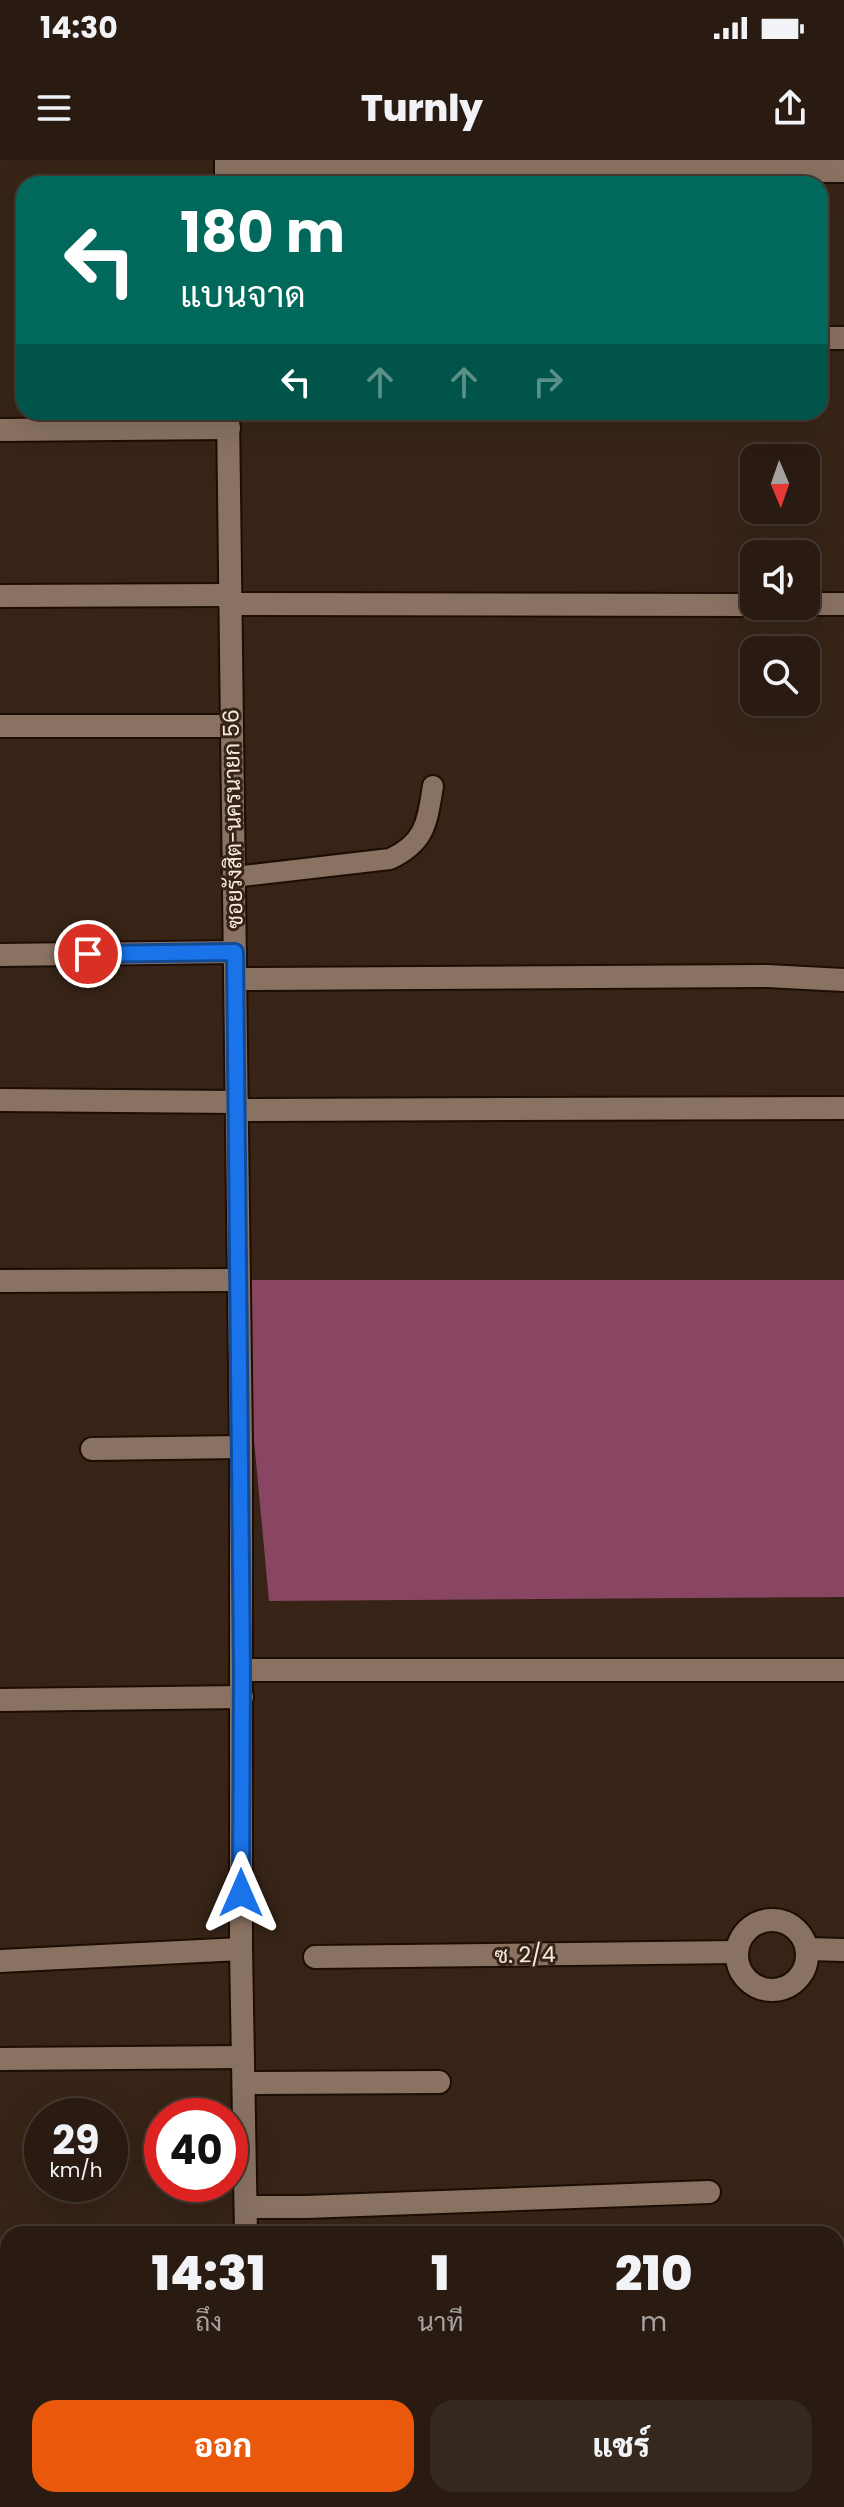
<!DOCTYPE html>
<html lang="th">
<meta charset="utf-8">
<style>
body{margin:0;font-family:Poppins,Sarabun,sans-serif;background:#35281f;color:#f1f3f6;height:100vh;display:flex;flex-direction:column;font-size:30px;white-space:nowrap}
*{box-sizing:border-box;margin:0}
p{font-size:26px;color:#a5a19f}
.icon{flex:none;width:44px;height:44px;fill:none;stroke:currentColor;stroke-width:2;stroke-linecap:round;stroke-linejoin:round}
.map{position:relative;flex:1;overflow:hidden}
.sheet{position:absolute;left:0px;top:2066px;width:844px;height:282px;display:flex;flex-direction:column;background:#291b11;border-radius:24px 24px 0 0;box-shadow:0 8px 32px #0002,0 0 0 2px #453931}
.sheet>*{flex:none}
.banner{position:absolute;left:16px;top:16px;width:812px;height:244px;border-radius:24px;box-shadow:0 8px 32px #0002,0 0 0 2px #453931;background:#00695c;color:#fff;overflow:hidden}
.needle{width:52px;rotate:178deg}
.tools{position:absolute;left:740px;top:284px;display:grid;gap:16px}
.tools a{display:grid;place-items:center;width:80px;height:80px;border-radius:16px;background:#291b11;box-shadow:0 8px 32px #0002,0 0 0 2px #453931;font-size:40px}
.speed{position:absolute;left:24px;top:1938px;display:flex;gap:16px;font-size:40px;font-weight:700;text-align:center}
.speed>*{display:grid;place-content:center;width:104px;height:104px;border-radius:50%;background:#291b11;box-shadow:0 8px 32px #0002,0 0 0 2px #453931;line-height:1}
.speed small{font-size:20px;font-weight:400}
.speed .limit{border:12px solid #d22;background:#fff;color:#111}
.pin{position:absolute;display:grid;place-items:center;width:68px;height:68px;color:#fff;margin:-34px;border:4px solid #fff;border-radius:50%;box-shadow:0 2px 8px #0007}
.me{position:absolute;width:88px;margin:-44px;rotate:0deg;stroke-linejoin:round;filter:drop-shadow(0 0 6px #0008)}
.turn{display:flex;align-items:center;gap:28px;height:168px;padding:0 32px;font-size:36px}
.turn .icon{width:104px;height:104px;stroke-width:2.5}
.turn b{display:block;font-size:56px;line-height:68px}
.lanes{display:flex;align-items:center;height:76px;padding:0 32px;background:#0003;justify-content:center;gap:40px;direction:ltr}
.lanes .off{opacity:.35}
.eta{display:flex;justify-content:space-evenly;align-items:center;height:136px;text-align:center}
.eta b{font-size:48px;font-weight:800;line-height:56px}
.button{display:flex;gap:16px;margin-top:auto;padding:16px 32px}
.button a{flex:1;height:92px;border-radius:24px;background:#ea580c;color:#fff;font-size:32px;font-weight:800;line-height:92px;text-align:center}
.button a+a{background:#35281f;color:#f1f3f6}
.status{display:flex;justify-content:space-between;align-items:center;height:56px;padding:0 40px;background:#291b11;direction:ltr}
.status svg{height:22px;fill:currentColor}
header{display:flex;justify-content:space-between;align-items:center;height:104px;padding:0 32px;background:#291b11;font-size:36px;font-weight:800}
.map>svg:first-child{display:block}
</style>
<div class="status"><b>14:30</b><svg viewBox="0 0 49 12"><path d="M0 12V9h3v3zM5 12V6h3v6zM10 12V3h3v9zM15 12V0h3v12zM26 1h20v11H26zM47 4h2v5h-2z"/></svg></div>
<header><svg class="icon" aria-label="menu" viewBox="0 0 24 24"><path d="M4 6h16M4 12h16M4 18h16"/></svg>Turnly<svg class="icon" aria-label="share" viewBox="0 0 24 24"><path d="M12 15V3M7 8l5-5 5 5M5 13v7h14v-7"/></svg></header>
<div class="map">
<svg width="844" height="2347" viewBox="0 0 844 2347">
<rect width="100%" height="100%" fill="#372417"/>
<polygon fill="#894663" points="239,1120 844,1120 844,1437 269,1441"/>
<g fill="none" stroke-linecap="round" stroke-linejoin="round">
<g stroke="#1e0d03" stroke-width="24">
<path id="service" d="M234,717l156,-18c36,-17 37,-37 43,-73"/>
</g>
<g stroke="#1e0d03" stroke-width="26">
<g id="minor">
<polyline points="226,9 844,11"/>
<polyline points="820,178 844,178"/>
<polyline points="0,270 229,268"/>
<polyline points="0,436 230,435"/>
<polyline points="230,444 754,445"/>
<polyline points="806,444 844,444"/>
<polyline points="0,566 232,566"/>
<polyline points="0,795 235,792"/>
<polyline points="236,819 767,816 844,820"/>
<polyline points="0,940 237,942"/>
<polyline points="238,950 844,948"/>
<polyline points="0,1121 239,1120"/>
<polyline points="92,1289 241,1287"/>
<polyline points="242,1510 844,1510"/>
<polyline points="0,1540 242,1537"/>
<circle cx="772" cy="1795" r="35"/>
<polyline points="807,1789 844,1790"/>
<polyline points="315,1797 736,1792"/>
<polyline points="0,1801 241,1789"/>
<polyline points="0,1899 243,1897"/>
<polyline points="244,1923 439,1922"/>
<polyline points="246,2047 306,2047 709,2032"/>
<polyline points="0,2100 8,2100"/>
<polyline points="836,2116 844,2116"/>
<polyline points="0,2290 8,2290"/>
<polyline points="836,2313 844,2313"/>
</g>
</g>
<g stroke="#1e0d03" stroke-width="26">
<g id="tertiary">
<polyline points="226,24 226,0"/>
<polyline points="228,252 241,1287 241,1789 246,2074"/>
<polyline points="250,2347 250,2340"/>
</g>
</g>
<use href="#service" stroke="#897262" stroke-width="20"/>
<use href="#minor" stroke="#897262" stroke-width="22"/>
<use href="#tertiary" stroke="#897262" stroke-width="22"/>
</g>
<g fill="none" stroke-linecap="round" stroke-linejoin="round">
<g stroke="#114b97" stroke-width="20">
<polyline id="route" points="88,794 235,792 242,1510 241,1733"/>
</g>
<use href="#route" stroke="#1a73e8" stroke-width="14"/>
</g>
<g text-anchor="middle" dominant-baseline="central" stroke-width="6" stroke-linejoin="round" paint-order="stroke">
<g font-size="22" fill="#f7eae1" stroke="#372417">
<text transform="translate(233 659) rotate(-91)">ซอยรังสิต-นครนายก 56</text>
<text transform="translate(525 1795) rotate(-1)">ซ. 2/4</text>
</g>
</g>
</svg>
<div class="tools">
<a><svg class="needle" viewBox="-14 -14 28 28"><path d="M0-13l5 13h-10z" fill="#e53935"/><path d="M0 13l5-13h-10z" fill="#a5a19f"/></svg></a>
<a><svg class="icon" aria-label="sound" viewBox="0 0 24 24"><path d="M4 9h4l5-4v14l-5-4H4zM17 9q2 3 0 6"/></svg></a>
<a><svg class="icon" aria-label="search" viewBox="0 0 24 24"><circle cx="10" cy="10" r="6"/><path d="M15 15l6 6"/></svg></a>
</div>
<div class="speed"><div>29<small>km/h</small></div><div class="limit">40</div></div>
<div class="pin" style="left:88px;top:794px;background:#d93025"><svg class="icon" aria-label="arrive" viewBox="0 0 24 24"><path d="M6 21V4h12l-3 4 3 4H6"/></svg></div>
<svg class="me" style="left:241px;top:1733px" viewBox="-20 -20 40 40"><path d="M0-17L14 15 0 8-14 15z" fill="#1a73e8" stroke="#fff" stroke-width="4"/></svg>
<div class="banner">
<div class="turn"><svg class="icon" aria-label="left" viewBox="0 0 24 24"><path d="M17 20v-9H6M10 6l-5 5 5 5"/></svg><div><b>180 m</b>แบนจาด</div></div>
<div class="lanes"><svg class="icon" aria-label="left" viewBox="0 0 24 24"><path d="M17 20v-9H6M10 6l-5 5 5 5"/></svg><svg class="icon off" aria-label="ahead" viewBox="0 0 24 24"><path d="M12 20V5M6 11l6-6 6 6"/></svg><svg class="icon off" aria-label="ahead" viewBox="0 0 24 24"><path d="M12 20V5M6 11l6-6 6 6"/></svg><svg class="icon off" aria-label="right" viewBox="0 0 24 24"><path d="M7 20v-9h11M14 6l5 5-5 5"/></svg></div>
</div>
<section class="sheet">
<div class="eta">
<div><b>14:31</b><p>ถึง</p></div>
<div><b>1</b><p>นาที</p></div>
<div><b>210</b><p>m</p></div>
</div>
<div class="button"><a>ออก</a><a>แชร์</a></div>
</section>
</div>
